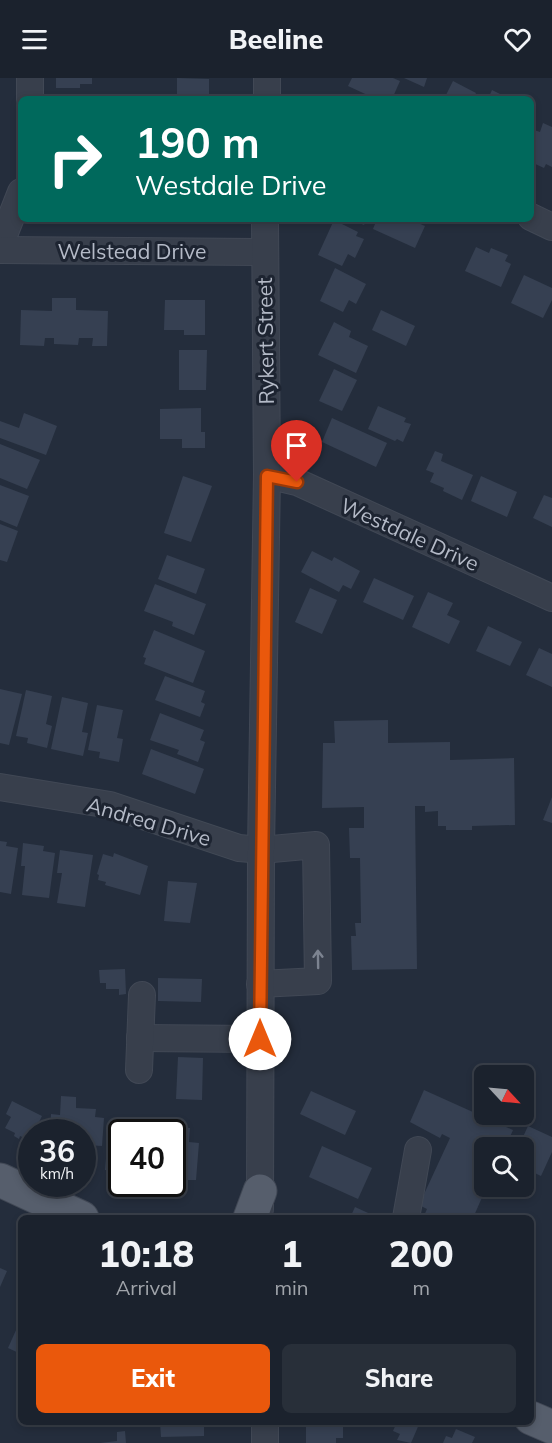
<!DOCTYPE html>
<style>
body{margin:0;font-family:Mulish,sans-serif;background:#282f39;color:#f1f3f6;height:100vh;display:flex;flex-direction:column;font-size:22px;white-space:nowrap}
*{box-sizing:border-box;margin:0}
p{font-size:20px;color:#a0a4aa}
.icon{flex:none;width:33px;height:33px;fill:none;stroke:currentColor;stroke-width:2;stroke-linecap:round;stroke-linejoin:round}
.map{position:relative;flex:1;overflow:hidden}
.side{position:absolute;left:18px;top:1137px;width:516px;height:210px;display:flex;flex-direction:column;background:#1b222d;border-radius:9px;box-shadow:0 3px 9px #0003,0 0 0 2px #393f49}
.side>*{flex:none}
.top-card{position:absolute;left:18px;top:18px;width:516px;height:126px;border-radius:9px;box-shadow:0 3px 9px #0003,0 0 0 2px #393f49;background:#00695c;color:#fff;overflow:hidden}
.needle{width:39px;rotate:116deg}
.tools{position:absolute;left:474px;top:987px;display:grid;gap:12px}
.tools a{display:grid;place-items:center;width:60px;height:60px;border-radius:9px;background:#1b222d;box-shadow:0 3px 9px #0003,0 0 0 2px #393f49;font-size:30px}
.speed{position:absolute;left:18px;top:1041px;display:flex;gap:12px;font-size:30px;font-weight:700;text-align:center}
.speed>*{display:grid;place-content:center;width:78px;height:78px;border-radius:50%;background:#1b222d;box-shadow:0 3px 9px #0003,0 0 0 2px #393f49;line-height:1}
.speed small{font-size:15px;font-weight:400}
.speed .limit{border:3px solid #111;border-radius:9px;background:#fff;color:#111}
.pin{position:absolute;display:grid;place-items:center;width:51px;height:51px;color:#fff;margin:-62px -26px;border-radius:50% 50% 50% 0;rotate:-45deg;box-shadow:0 0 6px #0007}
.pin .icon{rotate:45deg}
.me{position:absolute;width:66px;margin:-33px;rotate:0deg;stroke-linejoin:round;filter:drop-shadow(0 0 4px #0008)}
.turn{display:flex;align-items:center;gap:21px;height:126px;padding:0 18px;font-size:27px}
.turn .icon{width:78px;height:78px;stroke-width:2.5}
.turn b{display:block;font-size:42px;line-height:51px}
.eta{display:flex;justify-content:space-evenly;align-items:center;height:102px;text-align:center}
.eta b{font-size:36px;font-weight:800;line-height:42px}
.action{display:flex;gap:12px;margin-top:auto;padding:12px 18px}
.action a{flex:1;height:69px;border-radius:9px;background:#ea580c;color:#fff;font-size:24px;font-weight:800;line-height:69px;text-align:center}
.action a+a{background:#282f39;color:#f1f3f6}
header{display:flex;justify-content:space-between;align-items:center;height:78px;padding:0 18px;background:#1b222d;font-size:27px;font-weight:800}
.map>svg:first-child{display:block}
</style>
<header><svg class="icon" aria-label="menu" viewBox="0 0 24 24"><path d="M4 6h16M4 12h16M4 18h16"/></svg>Beeline<svg class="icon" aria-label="heart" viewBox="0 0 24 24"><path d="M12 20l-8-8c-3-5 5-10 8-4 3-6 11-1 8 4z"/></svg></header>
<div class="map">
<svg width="552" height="1365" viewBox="0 0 552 1365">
<rect width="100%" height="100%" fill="#242d3c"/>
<g fill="#364052">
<polygon points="56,0 92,0 92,6 80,6 80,10 56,10"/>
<polygon points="177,0 209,1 209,21 177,21"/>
<polygon points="352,0 393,0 400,3 392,21 376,21 348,8"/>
<polygon points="404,0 427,0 424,9"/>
<polygon points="453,3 476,15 473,21 444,21"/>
<polygon points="492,12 504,18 502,21 488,21"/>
<polygon points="543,45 552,49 552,89 546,86 544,90 531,84 531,51 540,54"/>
<polygon points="350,141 367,141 364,147"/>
<polygon points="377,141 409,141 425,148 415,170 373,151"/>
<polygon points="334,142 358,154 356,158 364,161 355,180 348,176 342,188 318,177"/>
<polygon points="476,169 489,175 491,170 508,177 505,183 511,186 501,209 465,193"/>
<polygon points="335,190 366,206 356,226 349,222 343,234 320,223"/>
<polygon points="524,197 552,210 552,222 543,240 511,225"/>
<polygon points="52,220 76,220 76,232 108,233 107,268 92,268 93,260 79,260 78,267 54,266 54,260 45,260 44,268 20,267 21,232 52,233"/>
<polygon points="165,222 205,222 205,257 184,257 184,252 164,252"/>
<polygon points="381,232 415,248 406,268 372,252"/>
<polygon points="334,244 351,253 349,259 368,268 356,295 318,277"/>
<polygon points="179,272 207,272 206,312 179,312"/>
<polygon points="334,291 357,302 342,333 319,323"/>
<polygon points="378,328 406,340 404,344 411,346 403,364 397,361 395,363 368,351"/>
<polygon points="201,330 201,354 205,354 205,370 182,370 182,361 160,361 160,331"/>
<polygon points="24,335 57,348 46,377 0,360 0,343 19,350"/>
<polygon points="332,340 387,365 376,389 322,364"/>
<polygon points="0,366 40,382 27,411 0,400"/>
<polygon points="435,373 443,376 441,383 473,397 462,422 443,413 444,410 430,404 434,395 426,392"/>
<polygon points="183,398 212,408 191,464 164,455"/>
<polygon points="481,398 517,414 507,439 471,423"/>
<polygon points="0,407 29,418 17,449 0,442"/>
<polygon points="544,417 552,420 552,449 533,440"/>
<polygon points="0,446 18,453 7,484 0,482"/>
<polygon points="312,473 332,483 334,479 360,493 351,511 343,507 339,514 301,494"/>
<polygon points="167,477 205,491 196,516 158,501"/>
<polygon points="374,500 414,518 403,542 363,524"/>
<polygon points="155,506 206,526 194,557 172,548 173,544 144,533"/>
<polygon points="310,510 337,522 322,556 295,544"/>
<polygon points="428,514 453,525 447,537 460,543 449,566 412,549"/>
<polygon points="488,548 522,564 510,588 476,573"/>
<polygon points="154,552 205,573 193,605 144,586 146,580 143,579"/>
<polygon points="539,570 552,576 552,609 526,597"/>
<polygon points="165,598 205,613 201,624 205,626 200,639 155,622"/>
<polygon points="0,611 22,616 9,667 0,665"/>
<polygon points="26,612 52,618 46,646 52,648 47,670 27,665 28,660 16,658"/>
<polygon points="62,619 88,625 82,654 88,655 83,678 51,671"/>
<polygon points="97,627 123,632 117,660 123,661 119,684 99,680 100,674 88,672"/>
<polygon points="160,635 204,652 200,662 205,664 198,684 177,676 179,672 150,662"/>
<polygon points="388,642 388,665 450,664 450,682 514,680 515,747 472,748 472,752 446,752 446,748 438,748 438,733 425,734 425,728 415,728 417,891 352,892 351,858 356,858 355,845 361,845 360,780 350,780 349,750 364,750 364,729 322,730 323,665 335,665 334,643"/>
<polygon points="151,671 204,691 195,716 142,696"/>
<polygon points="552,719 552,745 543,742"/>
<polygon points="0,763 7,764 6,768 18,770 11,816 0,814"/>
<polygon points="23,765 44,768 43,773 55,775 49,820 22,817 25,788 21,788"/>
<polygon points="60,772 93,777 85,829 57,825 62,795 57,795"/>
<polygon points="114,775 148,788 140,817 105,807 106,804 98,802 99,797 97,796 103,776 113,779"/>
<polygon points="168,803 197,805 190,845 164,843"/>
<polygon points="125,891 126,916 119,917 119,911 106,911 106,905 100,905 99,892"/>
<polygon points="158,900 202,901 201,924 158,923"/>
<polygon points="178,979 203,980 202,1022 176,1021"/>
<polygon points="424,1012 513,1052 505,1070 484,1070 484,1108 487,1108 473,1140 423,1140 427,1131 419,1127 450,1060 442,1056 440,1060 410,1044"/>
<polygon points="311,1013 356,1033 345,1057 300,1036"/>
<polygon points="61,1018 76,1019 76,1030 96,1031 95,1039 104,1040 102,1068 85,1067 82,1054 50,1054 51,1036 60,1037"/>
<polygon points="12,1023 42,1038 34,1054 32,1054 31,1063 20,1058 19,1061 14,1058 15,1055 5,1050 11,1039 6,1036"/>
<polygon points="173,1048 190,1050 189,1064 199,1065 196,1102 185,1102 184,1118 168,1117 169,1106 172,1106"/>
<polygon points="528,1048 552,1059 552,1074 541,1098 524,1090 524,1070 518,1070"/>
<polygon points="117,1059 122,1059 122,1093 105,1092 107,1068 117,1069"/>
<polygon points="322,1068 372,1090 358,1121 309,1099"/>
<polygon points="355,1129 379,1140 350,1140"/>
<polygon points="0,1190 7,1193 0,1209"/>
<polygon points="21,1241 21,1276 8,1270"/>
<polygon points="160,1344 204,1344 204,1358 161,1359"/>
<polygon points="306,1344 336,1344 336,1349 343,1349 343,1360 336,1360 336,1365 306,1365"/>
<polygon points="397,1344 420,1344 411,1365 397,1362 400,1356 393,1353"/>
<polygon points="456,1351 475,1359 472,1365 443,1365 446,1358 452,1360"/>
<polygon points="125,1353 126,1365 100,1365 117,1363 117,1354"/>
</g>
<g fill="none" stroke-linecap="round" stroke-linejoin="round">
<g stroke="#414855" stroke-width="28">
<g id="minor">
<polyline points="30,21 30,0"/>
<polyline points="267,21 267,0"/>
<polyline points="531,139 552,149"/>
<polyline points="0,167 21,114"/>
<polyline points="0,172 264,174"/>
<polyline points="267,397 297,404 552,520"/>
<polyline points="0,709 110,727 239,770 261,772 316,767 318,903 260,906"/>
<polyline points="140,960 260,961"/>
<polyline points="139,992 142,917"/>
<polyline points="260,1131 261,772 267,397 265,141"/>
<polyline points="406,1140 418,1072"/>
<polyline points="265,1344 265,1365"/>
</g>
</g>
<g stroke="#414855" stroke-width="35">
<g id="major">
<polyline points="0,1102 82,1140"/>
<polyline points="250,1140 260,1113"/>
<polyline points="531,1340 552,1349"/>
</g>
</g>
<use href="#minor" stroke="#383f4c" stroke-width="26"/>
<use href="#major" stroke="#565e6c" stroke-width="33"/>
</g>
<defs><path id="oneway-shaft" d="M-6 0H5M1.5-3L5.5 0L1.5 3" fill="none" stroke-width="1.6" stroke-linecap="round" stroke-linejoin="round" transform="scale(1.5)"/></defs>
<use stroke="#7c8390" href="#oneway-shaft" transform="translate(318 881) rotate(-91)"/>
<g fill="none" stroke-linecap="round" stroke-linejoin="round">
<g stroke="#983908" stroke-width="15">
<polyline id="route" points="260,961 267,398 297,404"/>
</g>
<use href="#route" stroke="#ea580c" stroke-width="10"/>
</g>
<g text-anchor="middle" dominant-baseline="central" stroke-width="6" stroke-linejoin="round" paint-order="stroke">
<g font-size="21" fill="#b4bac7" stroke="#1d2431">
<text x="132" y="173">Welstead Drive</text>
<text transform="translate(265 263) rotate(-91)">Rykert Street</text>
<text transform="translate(410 456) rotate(24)">Westdale Drive</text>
<text transform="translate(149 743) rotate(16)">Andrea Drive</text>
</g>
</g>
</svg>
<div class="tools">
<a><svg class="needle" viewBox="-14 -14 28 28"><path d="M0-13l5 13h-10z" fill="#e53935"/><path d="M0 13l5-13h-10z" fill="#a0a4aa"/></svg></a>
<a><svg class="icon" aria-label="search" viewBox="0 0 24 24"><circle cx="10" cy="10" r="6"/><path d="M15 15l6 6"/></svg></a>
</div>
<div class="speed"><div>36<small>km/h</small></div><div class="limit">40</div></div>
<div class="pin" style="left:297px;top:404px;background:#d93025"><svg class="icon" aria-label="arrive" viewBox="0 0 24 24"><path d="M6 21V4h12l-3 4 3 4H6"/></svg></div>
<svg class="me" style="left:260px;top:961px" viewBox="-20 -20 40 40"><circle r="19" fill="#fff"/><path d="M0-13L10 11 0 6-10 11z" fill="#ea580c"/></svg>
<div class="top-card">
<div class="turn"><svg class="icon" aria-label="right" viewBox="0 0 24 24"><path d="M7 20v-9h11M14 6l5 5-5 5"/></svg><div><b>190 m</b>Westdale Drive</div></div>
</div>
<section class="side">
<div class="eta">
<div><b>10:18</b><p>Arrival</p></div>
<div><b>1</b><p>min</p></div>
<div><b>200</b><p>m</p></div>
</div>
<div class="action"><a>Exit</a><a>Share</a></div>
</section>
</div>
